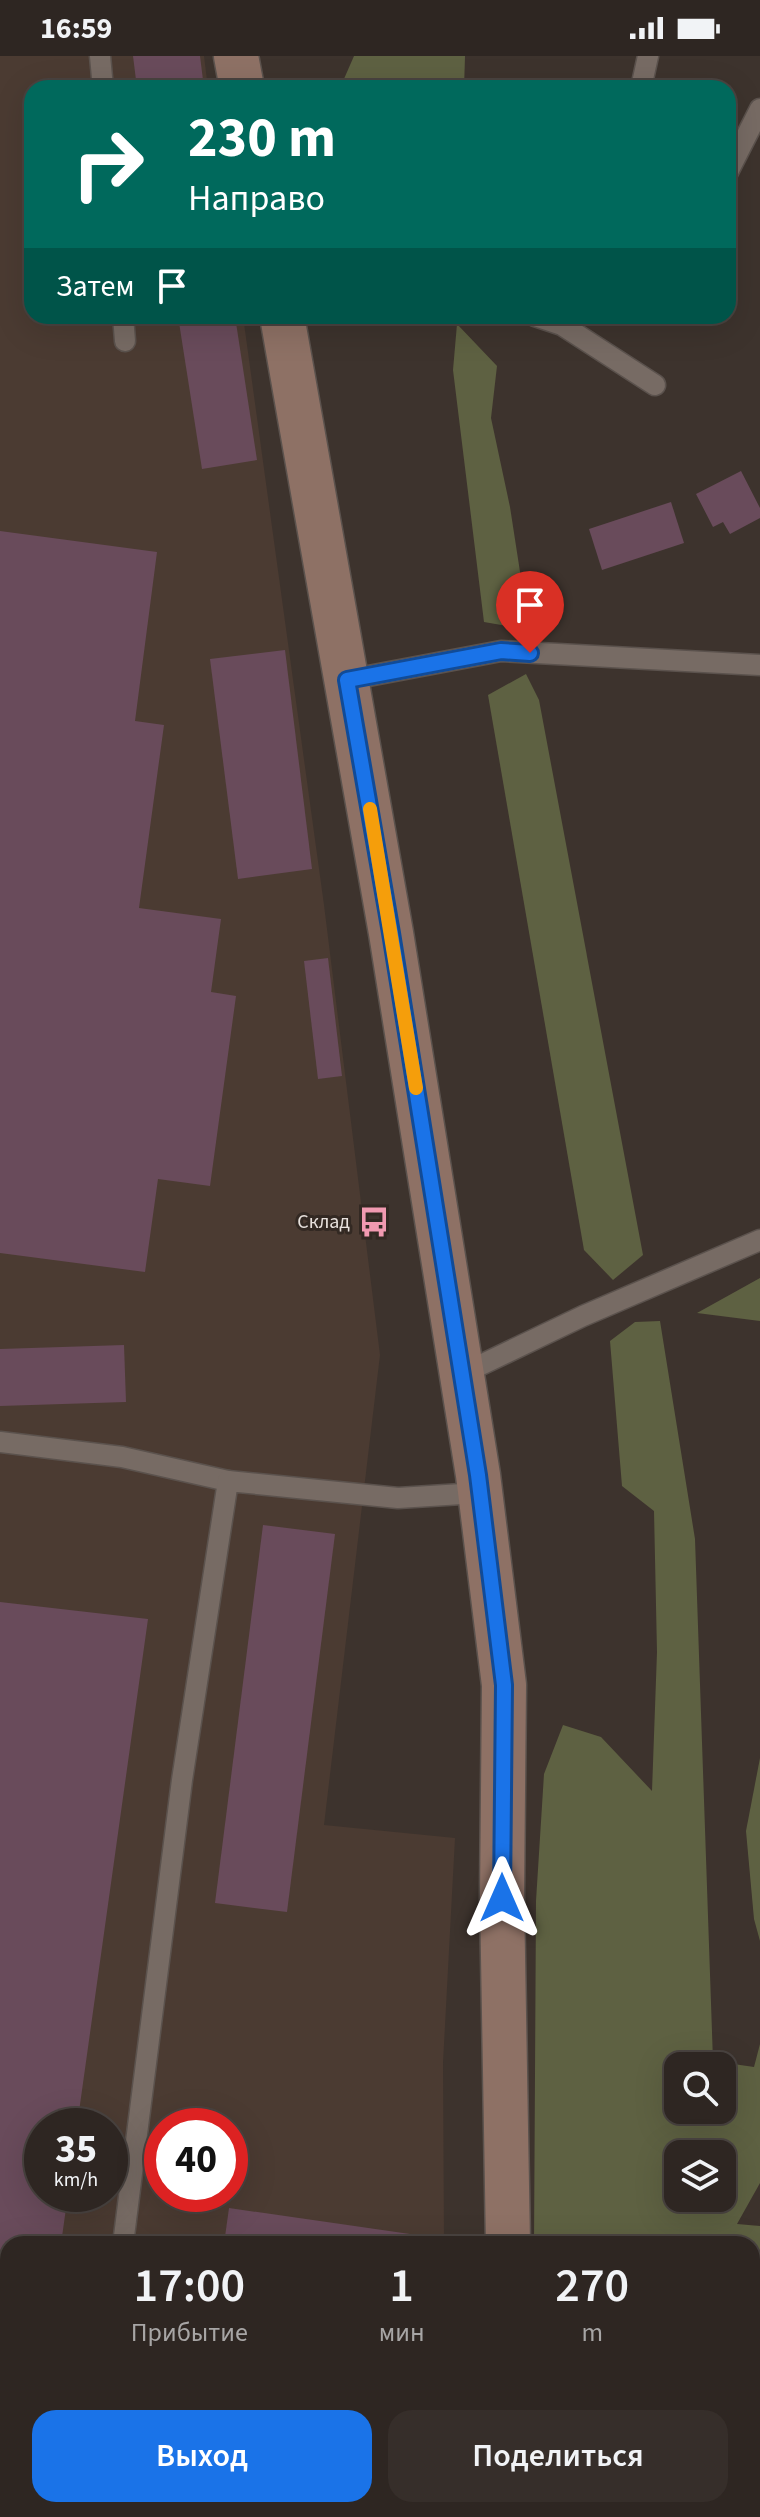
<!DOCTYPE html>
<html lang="ru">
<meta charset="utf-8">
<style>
body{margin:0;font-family:"Source Sans 3",sans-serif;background:#362e2a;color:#f1f3f6;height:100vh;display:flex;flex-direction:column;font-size:30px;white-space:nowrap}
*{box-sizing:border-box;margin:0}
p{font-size:26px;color:#a7a5a5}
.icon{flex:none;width:44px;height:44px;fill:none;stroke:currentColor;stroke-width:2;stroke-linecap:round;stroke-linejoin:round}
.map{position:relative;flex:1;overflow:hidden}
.panel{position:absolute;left:0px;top:2180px;width:760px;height:282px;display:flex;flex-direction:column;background:#2e2622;border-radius:24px 24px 0 0;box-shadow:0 8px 32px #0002,0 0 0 2px #494340}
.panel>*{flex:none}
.guide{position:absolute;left:24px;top:24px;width:712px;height:244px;border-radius:24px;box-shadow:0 8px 32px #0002,0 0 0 2px #494340;background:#00695c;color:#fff;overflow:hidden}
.buttons{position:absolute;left:664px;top:1996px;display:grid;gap:16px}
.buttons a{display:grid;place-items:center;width:72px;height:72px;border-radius:16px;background:#2e2622;box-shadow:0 8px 32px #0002,0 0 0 2px #494340;font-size:40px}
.speed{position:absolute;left:24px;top:2052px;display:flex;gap:16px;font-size:40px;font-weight:700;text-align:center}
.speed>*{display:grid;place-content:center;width:104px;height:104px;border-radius:50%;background:#2e2622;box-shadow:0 8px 32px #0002,0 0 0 2px #494340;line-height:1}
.speed small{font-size:20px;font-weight:400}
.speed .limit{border:12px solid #d22;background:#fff;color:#111}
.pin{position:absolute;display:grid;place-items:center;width:68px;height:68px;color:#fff;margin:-82px -34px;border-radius:50% 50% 50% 0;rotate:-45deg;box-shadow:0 0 8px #0007}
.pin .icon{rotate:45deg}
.me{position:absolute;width:88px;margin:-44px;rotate:0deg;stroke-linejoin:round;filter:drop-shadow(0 0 6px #0008)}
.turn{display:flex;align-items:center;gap:28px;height:168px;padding:0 32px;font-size:36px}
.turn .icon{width:104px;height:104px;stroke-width:2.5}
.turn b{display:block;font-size:56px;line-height:68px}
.then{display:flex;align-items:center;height:76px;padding:0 32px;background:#0003;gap:16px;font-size:30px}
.eta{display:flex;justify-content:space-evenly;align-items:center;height:136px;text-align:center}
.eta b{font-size:48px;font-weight:600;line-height:56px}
.primary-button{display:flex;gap:16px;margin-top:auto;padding:16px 32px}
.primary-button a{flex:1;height:92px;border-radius:24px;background:#1a73e8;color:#fff;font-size:32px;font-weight:600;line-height:92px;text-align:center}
.primary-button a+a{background:#362e2a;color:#f1f3f6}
.status{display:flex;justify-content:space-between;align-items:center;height:56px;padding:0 40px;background:#2e2622;direction:ltr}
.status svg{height:22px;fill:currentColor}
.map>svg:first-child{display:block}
</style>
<div class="status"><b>16:59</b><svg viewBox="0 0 49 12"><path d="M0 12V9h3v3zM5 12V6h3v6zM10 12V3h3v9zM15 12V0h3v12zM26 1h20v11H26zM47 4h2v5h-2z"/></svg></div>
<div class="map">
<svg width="760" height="2461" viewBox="0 0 760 2461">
<rect width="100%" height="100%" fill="#3d332d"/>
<path fill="#4b3b32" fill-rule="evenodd" d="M0,0h204l4,32h-176v228h211l81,589 56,450 -56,470 131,13 -12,225 1,181h-436v266h438l1,7h-447zM42,2070h68v68h-68zM162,2070h68v68h-68z"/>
<g fill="#5e6142" fill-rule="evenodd">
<polygon points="354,0 465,0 464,32 340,32"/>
<polygon points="457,268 497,310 491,362 510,451 529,574 484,566 453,314"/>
<polygon points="526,618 539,644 643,1199 613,1224 584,1194 488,639"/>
<polygon points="760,1222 760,1265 697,1257"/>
<path d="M660,1265l35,218 18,522 41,6 6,-23v139l-23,41 23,2v62l-8,13v-57h-218l2,-343 8,-127 19,-49 38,12 51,54 5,-139 -3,-141 -32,-25 -12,-145 25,-19zM722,2010v44h-44v-44zM722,2098v44h-44v-44z"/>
<polygon points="760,1702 760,1885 754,1863 746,1775"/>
<polygon points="689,2454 749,2454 748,2461 674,2461"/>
</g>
<g fill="#694b5b">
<polygon points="133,0 200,0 204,32 137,32"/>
<polygon points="178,260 235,260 257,404 202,413"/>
<polygon points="741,415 760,452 760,462 730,478 723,466 713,471 696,438"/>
<polygon points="671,446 684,487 602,514 589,473"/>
<polygon points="0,475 157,496 135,665 164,669 139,852 221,863 211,936 236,940 210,1130 158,1123 145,1216 0,1197"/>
<polygon points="285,594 312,813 238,823 210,603"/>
<polygon points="328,902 342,1020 318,1023 304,905"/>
<polygon points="124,1289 126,1346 0,1350 0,1293"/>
<polygon points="263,1469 335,1478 287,1856 215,1847"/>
<polygon points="0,1546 148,1563 77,2070 42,2070 42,2138 68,2138 61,2188 8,2188 8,2421 0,2420"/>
<polygon points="229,2152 410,2178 408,2188 224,2188"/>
<polygon points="330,2454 370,2454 368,2461"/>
</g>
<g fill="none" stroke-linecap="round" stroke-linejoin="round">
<g stroke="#5b524d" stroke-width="23">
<g id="lane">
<polyline points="100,0 103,32"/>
<polyline points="641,32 648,0"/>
<polyline points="728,116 760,53"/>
<polyline points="123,260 125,285"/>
<polyline points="535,260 562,269 655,329"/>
<polyline points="347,624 501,595 760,609"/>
<polyline points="462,1318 583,1260 760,1184"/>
<polyline points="0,1386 122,1401 228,1425"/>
<polyline points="123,2188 182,1724 228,1425 398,1442 478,1437"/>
<polyline points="89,2461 89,2454"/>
</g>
</g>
<g stroke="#5b524d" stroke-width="47">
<g id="secondary">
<polyline points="236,0 242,32"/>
<polyline points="282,260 391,877 478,1419 504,1629 502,1842 508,2188"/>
<polyline points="512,2454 513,2461"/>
</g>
</g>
<use href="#lane" stroke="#776b64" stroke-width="20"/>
<use href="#secondary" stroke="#8e7165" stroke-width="44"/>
</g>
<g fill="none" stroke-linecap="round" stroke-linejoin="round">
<g stroke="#114b97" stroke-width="20">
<polyline id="route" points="502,1842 504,1629 478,1419 391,877 347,624 501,595 530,597"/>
</g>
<use href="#route" stroke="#1a73e8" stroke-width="14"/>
<polyline stroke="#f59e0b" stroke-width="14" points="370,753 416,1032"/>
</g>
<defs>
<g id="bus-bare" transform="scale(2.4)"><path d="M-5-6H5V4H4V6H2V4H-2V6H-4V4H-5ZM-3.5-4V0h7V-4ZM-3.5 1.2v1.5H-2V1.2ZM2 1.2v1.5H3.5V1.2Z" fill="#f19ab1" stroke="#332923" stroke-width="2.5" paint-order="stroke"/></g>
</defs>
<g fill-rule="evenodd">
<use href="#bus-bare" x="374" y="1166"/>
</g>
<g text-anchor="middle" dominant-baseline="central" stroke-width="6" stroke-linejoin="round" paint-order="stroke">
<g font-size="20" fill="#e8e1dd" stroke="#332923" text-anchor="end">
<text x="350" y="1166">Склад</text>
</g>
</g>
</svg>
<div class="buttons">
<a><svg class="icon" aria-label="search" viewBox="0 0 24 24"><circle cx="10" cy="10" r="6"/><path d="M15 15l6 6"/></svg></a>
<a><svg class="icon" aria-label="layers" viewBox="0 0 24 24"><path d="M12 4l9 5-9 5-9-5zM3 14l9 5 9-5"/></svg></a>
</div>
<div class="speed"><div>35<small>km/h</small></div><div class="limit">40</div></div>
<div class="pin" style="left:530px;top:597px;background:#d93025"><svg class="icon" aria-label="arrive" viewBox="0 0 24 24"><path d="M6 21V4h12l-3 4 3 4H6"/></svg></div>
<svg class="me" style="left:502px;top:1842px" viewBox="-20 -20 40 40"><path d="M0-17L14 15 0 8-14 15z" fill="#1a73e8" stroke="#fff" stroke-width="4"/></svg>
<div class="guide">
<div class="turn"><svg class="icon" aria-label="right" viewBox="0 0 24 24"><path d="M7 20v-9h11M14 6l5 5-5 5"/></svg><div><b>230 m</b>Направо</div></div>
<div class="then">Затем<svg class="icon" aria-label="arrive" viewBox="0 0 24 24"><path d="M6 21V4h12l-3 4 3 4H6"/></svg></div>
</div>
<section class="panel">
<div class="eta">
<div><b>17:00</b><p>Прибытие</p></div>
<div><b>1</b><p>мин</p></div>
<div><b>270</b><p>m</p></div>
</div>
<div class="primary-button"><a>Выход</a><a>Поделиться</a></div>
</section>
</div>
